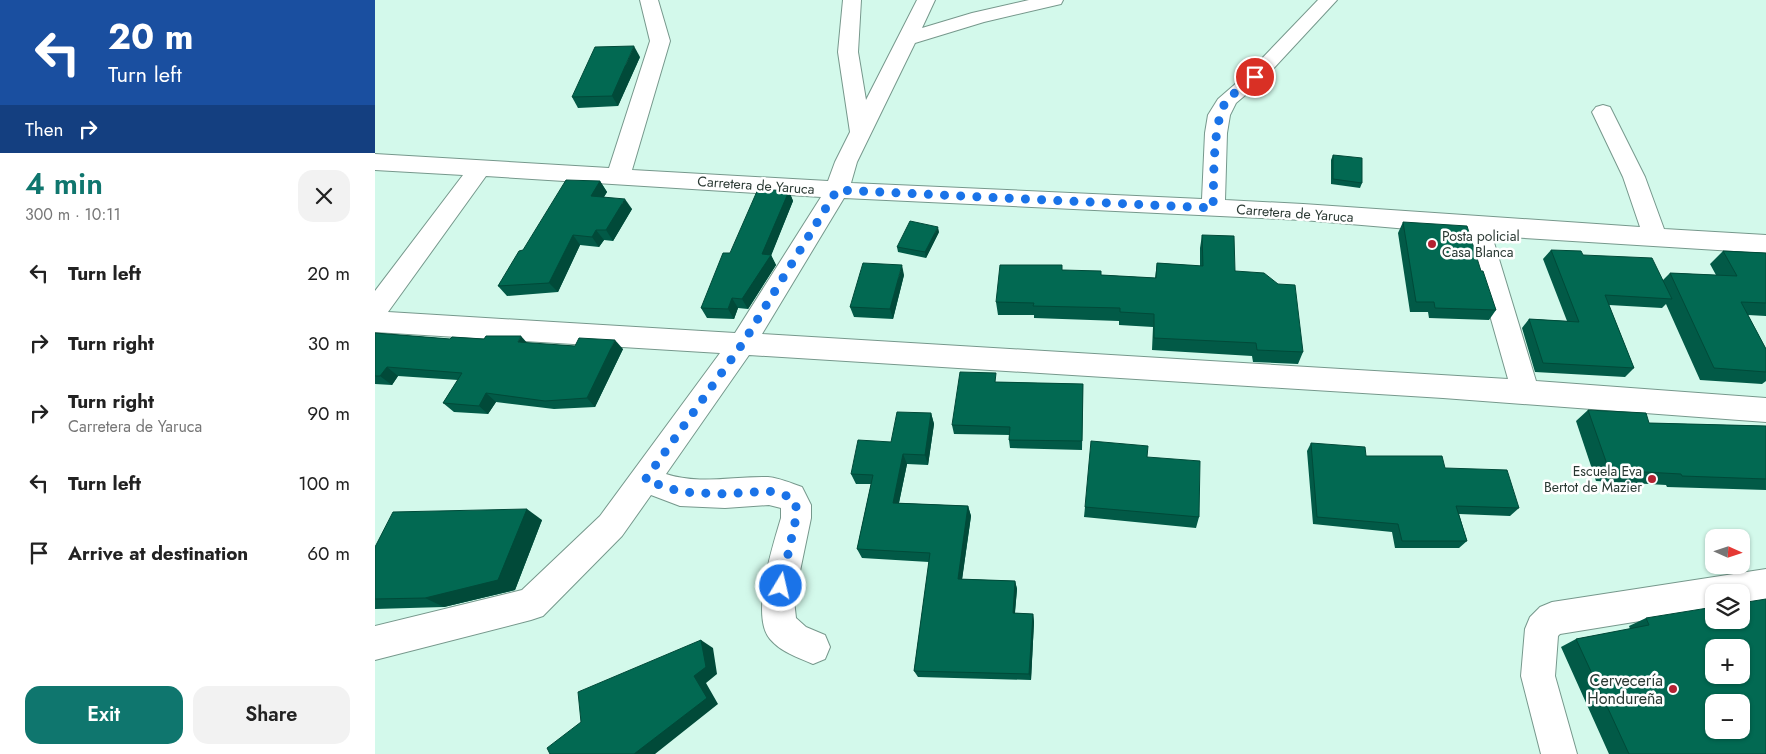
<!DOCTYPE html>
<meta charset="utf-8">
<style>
body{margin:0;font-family:Jost,sans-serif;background:#f2f2f2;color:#222;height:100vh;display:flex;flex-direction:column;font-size:19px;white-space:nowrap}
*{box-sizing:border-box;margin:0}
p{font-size:16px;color:#767676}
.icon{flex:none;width:28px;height:28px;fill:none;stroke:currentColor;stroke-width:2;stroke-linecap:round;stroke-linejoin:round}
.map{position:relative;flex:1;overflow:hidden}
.drawer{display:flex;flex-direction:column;background:#fff;width:375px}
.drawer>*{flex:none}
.top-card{background:#1a4fa0;color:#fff;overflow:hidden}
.needle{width:32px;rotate:93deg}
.tools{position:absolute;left:1330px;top:529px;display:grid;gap:10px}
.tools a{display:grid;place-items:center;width:45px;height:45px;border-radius:10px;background:#fff;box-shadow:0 1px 4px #0004;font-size:25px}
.pin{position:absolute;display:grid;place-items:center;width:42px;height:42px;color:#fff;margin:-21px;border:2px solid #fff;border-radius:50%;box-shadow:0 1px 5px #0007}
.me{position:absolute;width:55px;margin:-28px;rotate:9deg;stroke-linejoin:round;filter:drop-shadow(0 0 4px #0008)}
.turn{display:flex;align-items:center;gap:18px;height:105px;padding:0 25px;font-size:22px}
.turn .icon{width:65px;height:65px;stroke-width:2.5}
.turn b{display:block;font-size:35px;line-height:42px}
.then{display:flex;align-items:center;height:48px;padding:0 25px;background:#0003;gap:10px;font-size:19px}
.round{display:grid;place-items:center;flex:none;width:52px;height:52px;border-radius:15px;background:#f2f2f2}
.summary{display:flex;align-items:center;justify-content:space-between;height:85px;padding:0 25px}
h1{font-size:30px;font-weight:600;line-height:38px;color:#0f766e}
.button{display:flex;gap:10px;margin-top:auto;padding:10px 25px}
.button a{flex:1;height:58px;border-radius:15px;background:#0f766e;color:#fff;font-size:20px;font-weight:600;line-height:58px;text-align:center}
.button a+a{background:#f2f2f2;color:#222}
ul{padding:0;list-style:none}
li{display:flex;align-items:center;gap:15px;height:70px;padding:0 25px}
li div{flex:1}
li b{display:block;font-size:19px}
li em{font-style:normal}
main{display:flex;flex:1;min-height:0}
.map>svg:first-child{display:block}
</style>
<main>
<section class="drawer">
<div class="top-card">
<div class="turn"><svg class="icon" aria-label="left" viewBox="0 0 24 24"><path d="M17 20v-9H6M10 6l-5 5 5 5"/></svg><div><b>20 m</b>Turn left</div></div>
<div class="then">Then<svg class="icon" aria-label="right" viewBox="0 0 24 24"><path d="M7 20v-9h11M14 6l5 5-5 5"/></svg></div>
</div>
<div class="summary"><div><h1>4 min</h1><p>300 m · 10:11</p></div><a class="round"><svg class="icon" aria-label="close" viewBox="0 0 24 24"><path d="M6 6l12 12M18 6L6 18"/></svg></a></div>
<ul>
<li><svg class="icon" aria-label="left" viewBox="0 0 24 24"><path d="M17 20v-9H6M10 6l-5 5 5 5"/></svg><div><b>Turn left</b></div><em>20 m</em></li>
<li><svg class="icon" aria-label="right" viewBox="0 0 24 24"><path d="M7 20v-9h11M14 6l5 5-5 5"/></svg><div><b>Turn right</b></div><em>30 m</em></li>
<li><svg class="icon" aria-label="right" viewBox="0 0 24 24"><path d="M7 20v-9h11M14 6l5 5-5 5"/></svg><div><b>Turn right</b><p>Carretera de Yaruca</p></div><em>90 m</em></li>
<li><svg class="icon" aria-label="left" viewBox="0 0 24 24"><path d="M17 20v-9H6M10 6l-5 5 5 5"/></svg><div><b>Turn left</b></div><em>100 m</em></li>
<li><svg class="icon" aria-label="arrive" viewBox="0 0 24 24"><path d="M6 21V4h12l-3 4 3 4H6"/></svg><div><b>Arrive at destination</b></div><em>60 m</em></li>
</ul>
<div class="button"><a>Exit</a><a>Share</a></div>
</section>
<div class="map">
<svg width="1391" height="754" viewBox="0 0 1391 754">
<rect width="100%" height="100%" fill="#d3f9eb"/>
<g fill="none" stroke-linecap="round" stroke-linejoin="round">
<g stroke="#76988c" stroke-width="2">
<g id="minor">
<path d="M265,0h18l12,41 -38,129 196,11 7,-19 15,-30 -12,-80 5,-52h18l-3,52 8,48 51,-100h18l-13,28 50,-15 57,-13h34l-2,4 -77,18 -69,21 -58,119 -6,21 351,16 3,-66 3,-18 10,-16 30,-26 70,-73h19l-75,81 -26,22 -6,12 -3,18 -2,67 78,4 337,23 -17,-50 -31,-65 4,-5 7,-2 7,2 35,70 19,52 102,6v18l-274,-17 44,145 230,17v24l-323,-24 -694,-43 -83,119c34,11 67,2 102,3 11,1 23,6 34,10l9,18v13l-17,82 2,18 10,9 19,8 5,12 -5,12 -12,5c-16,-7 -32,-12 -43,-25 -20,-23 3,-94 11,-121v-10l-12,-3 -44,3 -45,-2 -29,-11 -29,41 -79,80 -12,4 -156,40v-34l147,-36 78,-74 120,-163 -345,-21v-41l88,-116 -88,-5v-16l234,14 41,-127zM111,176l335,21 -86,136 -347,-21zM469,198l459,22 164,14 41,145 -746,-45z"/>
<polygon points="1391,569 1391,601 1366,604 1366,592 1339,592 1339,609 1185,634 1183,636 1180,676 1202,754 1166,754 1146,676 1150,629 1155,617 1165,607 1177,602"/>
</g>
</g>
<use href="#minor" fill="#fff" fill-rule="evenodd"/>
</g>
<g fill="#025a47">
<polygon points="265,57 243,106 203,108 197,97"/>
<polygon points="958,155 987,183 985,188 956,184 956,160"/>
<polygon points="225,181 232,192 229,197 257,209 238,241 229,240 224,247 205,245 183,292 132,296 123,286 148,250"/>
<polygon points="414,191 418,201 396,255 401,265 375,306 373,309 363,308 359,319 332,318 326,308"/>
<polygon points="1028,222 1106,271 1121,310 1114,320 1054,318 1053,312 1035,312 1023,233"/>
<polygon points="564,232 551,258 523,252 522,247"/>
<polygon points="827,235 860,271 928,352 923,364 878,362 877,356 777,350 778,327 744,325 744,321 659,318 659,315 623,315 621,302 687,265 687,270 726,275 780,278 782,263 825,266 825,248"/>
<polygon points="1176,250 1208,255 1288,280 1295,273 1341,275 1335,264 1348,251 1391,253 1391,316 1373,315 1391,349 1391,381 1387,384 1325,380 1291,304 1287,308 1234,305 1259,368 1250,377 1160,372 1147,328 1154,319 1192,321 1168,259"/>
<polygon points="529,275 518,319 479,317 475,307"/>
<polygon points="0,333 75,339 151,343 248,349 220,407 179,409 121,402 113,414 79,412 68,403 83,380 23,376 17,385 0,384"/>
<polygon points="622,382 708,384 707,450 635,448 634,440 635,435 579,434 577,425"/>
<polygon points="1213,410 1274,423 1391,426 1391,490 1292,487 1291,485 1221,481 1201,421"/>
<polygon points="556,413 559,424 553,465 532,464 524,503 593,506 596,516 587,579 640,581 642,589 640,613 658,614 659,622 656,680 543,677 539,671 554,562 487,558 482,549 496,484 481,484 476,474 516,442"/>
<polygon points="936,443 991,456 1070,468 1144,508 1135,516 1084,514 1092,541 1084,548 1020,548 1017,532 938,524 932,451"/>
<polygon points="772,457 824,517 821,528 709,517 710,507"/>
<polygon points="167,520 140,590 69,607 0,609 0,547"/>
<polygon points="1271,618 1391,754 1234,754 1186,647 1201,639 1255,629 1254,626"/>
</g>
<g fill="#014a39">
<polygon points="259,46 265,57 243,106 237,96"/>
<polygon points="225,181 232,192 223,206 216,196"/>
<polygon points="414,191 418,201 396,256 396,255 401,265 373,309 367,299"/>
<polygon points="250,199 257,209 238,241 231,230"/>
<polygon points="563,227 564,232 551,258 550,252"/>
<polygon points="221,230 229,240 224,247 217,237"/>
<polygon points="198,235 205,245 183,292 174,283"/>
<polygon points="527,265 529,275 518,319 515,309"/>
<polygon points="357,298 363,308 359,319 353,309"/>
<polygon points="146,336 154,345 143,342"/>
<polygon points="240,340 248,349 220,407 212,398"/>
<polygon points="12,367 23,376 17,385 5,376"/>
<polygon points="111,393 121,402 113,414 104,406"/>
<polygon points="556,413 559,424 553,465 550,455"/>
<polygon points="528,454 532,464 522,512 518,503"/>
<polygon points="593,506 596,516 586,587 583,579"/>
<polygon points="152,509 167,520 140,590 69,607 50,598"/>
<polygon points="640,581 642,589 639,621 638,613"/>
<polygon points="658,614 659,622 656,680 654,674"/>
<polygon points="326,640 338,648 342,674 331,683 343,704 280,754 259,754 319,676"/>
</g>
<g fill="#026952" stroke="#014a39" fill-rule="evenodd">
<polygon points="259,46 237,96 197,97 220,47"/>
<polygon points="958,155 987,158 987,183 958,179"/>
<polygon points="191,180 225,181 216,196 250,199 231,230 221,230 217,237 198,235 174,283 123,286 144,251 148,250"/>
<polygon points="383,189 414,191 387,254 396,255 367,299 357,298 353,309 326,308 348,253 355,253"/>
<polygon points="535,221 563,227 550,252 522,247"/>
<polygon points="1028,222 1092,226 1106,271 1108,271 1121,310 1060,308 1059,302 1041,302"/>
<polygon points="827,235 859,236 860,271 889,273 903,284 920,285 928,352 882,350 881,343 779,338 779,314 745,312 745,308 658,306 659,303 621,302 625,265 687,265 687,270 726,271 726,275 781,278 782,263 828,266"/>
<polygon points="1176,250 1206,251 1208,255 1277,258 1297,299 1230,295 1259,368 1168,363 1154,319 1204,322"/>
<polygon points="1348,251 1391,253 1391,303 1366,302 1391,349 1391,372 1339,368 1295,273 1362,276"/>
<polygon points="488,263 527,265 515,309 475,307"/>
<polygon points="0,333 75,339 77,337 109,339 111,336 146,336 143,342 200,346 204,338 240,340 212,398 170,401 111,393 104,406 68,403 87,373 12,367 5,376 0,376"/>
<polygon points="585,372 621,373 620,382 708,384 707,441 634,440 635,427 577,425"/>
<polygon points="1213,410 1271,413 1274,423 1391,426 1391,479 1307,476 1306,474 1234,470"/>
<polygon points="522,412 556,413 550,455 528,454 518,503 593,506 583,579 640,581 638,613 658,614 654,674 539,671 555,553 482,549 498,475 476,474 483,440 516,442"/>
<polygon points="716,441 773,446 772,457 825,461 824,517 710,507"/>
<polygon points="936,443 990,447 991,456 1067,456 1070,468 1132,470 1144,508 1081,506 1092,541 1027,541 1023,524 942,517"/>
<polygon points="152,509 123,580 50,598 0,599 0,547 18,512"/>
<path d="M1391,599v155h-137l-53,-115 73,-14 -3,-7 68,-11v13h27v-17zM1339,648h27v27h-27zM1339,702h27v28h-27z"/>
<polygon points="326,640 331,667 319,676 332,698 259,754 175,754 172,748 206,722 203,692"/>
</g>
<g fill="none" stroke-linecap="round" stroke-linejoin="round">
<path stroke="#1a73e8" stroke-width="9" stroke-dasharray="0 16.2" d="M406,586l15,-68v-13l-5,-8 -22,-6 -44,3 -44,-2 -36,-12 98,-137 94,-153 376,18c1,-27 -1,-91 15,-109 8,-8 19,-15 27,-22"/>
</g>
<g fill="#b32132" stroke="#fff" stroke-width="2">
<circle cx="1057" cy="244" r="5"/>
<circle cx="1277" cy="479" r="5"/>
<circle cx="1298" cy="689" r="5"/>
</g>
<g text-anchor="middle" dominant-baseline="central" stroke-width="5" stroke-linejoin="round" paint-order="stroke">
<g font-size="14" fill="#2a3933" stroke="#fff">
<text transform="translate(381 185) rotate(4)">Carretera de Yaruca</text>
<text transform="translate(920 213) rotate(4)">Carretera de Yaruca</text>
</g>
<g font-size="14" fill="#2a3933" stroke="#fff" text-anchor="start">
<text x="1067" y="236">Posta policial<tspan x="1067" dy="16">Casa Blanca</tspan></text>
<text x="1267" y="471" text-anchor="end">Escuela Eva<tspan x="1267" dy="16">Bertot de Mazier</tspan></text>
</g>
<g font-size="16" fill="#2a3933" stroke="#fff" text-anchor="end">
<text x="1288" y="680">Cervecería<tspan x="1288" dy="18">Hondureña</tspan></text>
</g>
</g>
</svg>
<div class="tools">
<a><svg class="needle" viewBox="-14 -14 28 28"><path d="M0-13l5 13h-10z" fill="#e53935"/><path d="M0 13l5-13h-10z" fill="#767676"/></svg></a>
<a><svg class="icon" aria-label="layers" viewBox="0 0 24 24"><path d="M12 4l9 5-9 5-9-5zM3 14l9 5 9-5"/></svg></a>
<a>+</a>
<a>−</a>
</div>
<div class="pin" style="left:880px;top:77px;background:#d93025"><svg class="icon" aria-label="arrive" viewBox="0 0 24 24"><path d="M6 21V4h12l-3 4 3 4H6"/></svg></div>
<svg class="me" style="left:406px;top:586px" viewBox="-20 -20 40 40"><circle r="17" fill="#1a73e8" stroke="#fff" stroke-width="3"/><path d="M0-11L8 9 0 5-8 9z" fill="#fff"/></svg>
</div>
</main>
